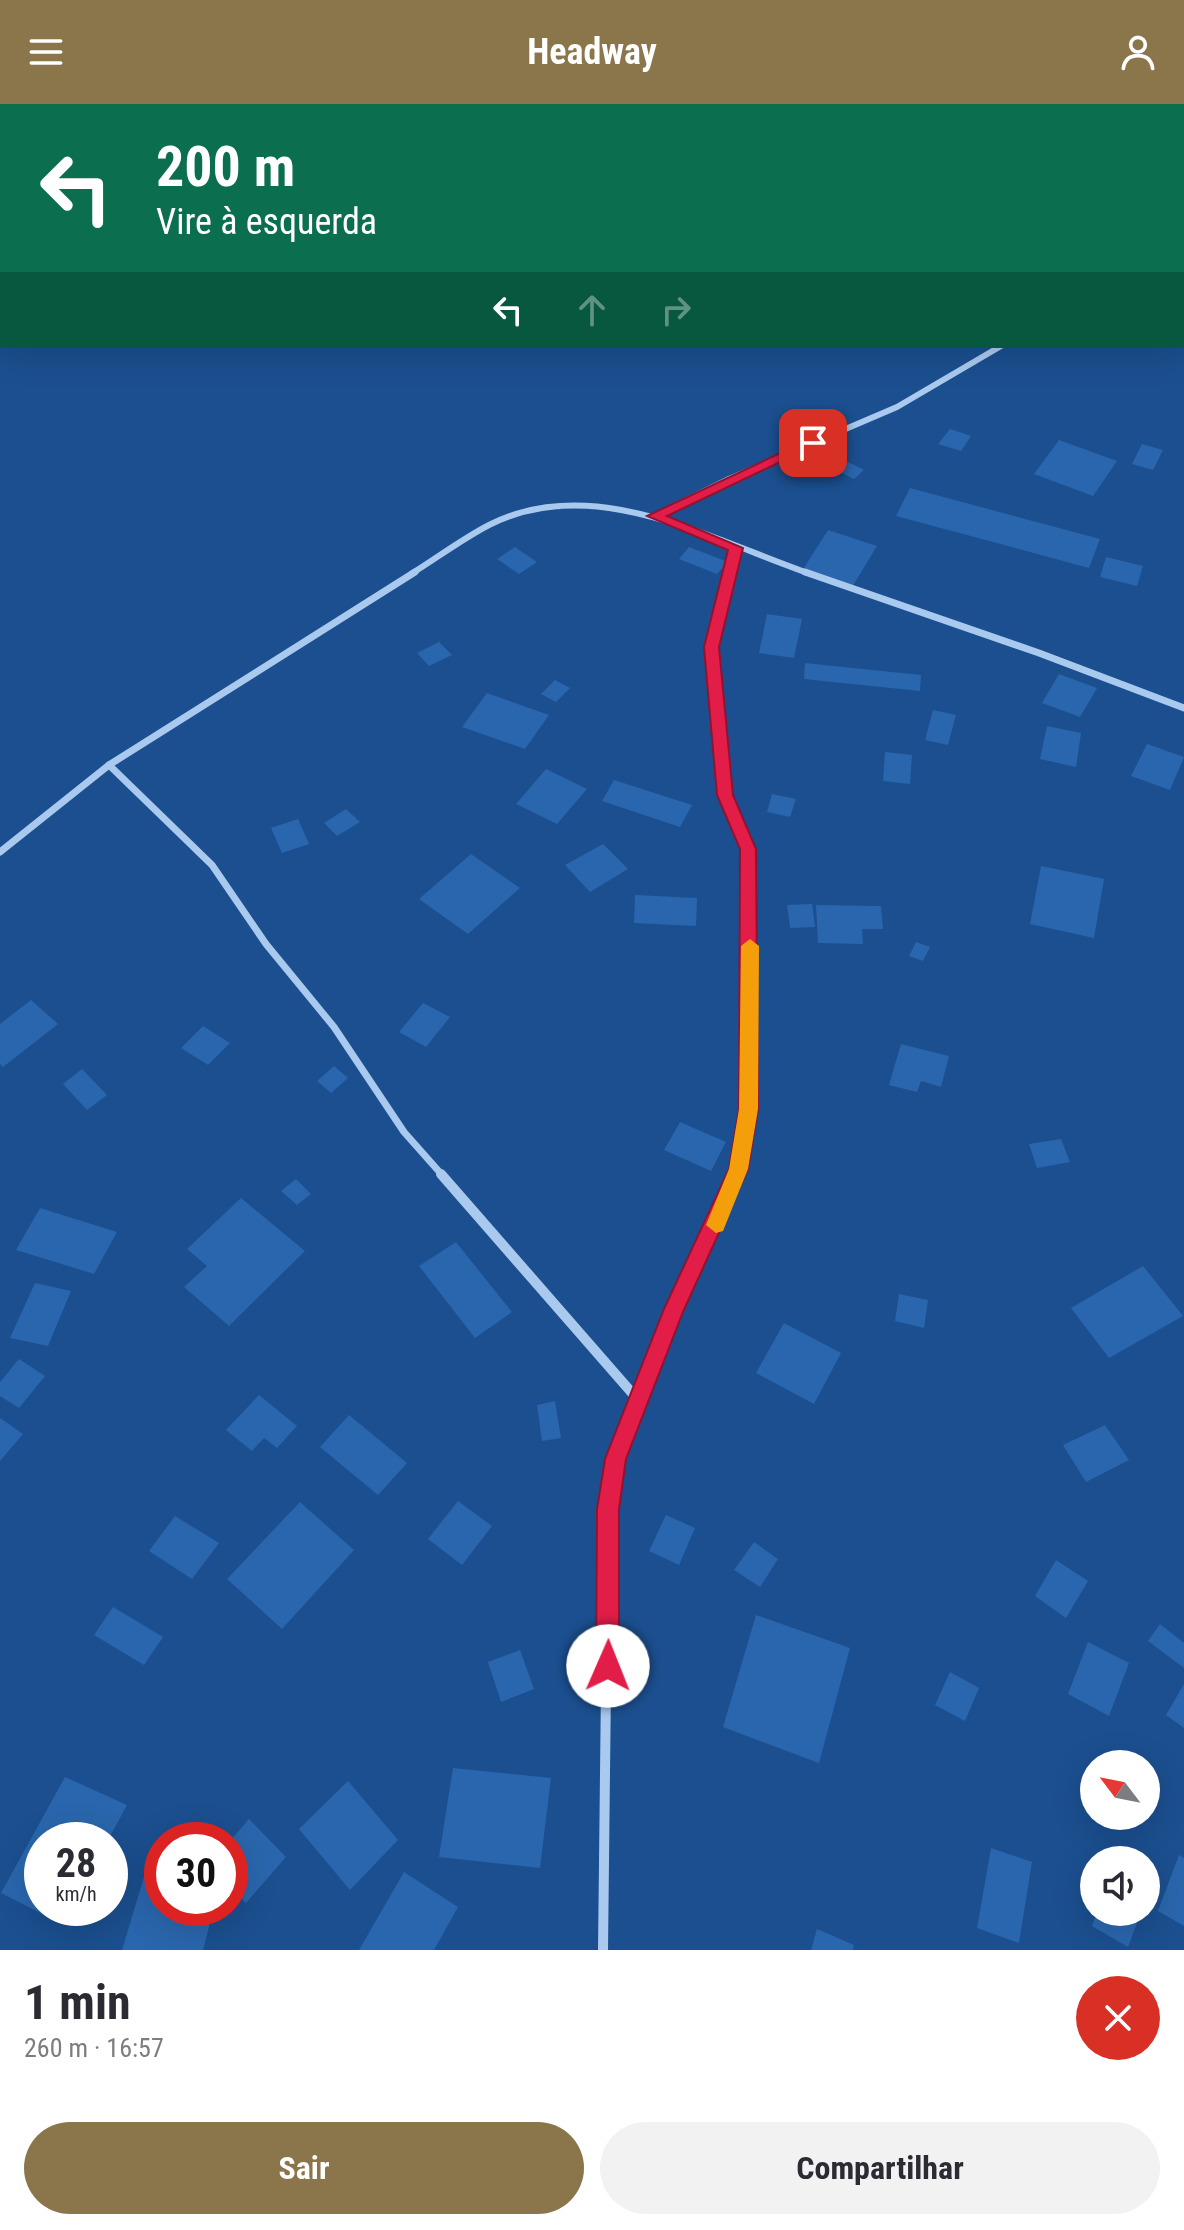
<!DOCTYPE html>
<html lang="pt">
<meta charset="utf-8">
<style>
body{margin:0;font-family:"Roboto Condensed",sans-serif;background:#f2f2f3;color:#2b2b33;height:100vh;display:flex;flex-direction:column;font-size:30px;white-space:nowrap}
*{box-sizing:border-box;margin:0}
p{font-size:26px;color:#7c7c81}
.icon{flex:none;width:44px;height:44px;fill:none;stroke:currentColor;stroke-width:2;stroke-linecap:round;stroke-linejoin:round}
.map{position:relative;height:1846px;overflow:hidden}
.panel{display:flex;flex-direction:column;background:#fff;flex:1}
.panel>*{flex:none}
.guide{position:absolute;left:0px;top:0px;width:1184px;height:244px;box-shadow:0 8px 32px #0002;background:#0b6e4f;color:#fff;overflow:hidden}
.needle{width:52px;rotate:302deg}
.buttons{position:absolute;left:1080px;top:1646px;display:grid;gap:16px}
.buttons a{display:grid;place-items:center;width:80px;height:80px;border-radius:50%;background:#fff;box-shadow:0 8px 32px #0002;font-size:40px}
.speed{position:absolute;left:24px;top:1718px;display:flex;gap:16px;font-size:40px;font-weight:700;text-align:center}
.speed>*{display:grid;place-content:center;width:104px;height:104px;border-radius:50%;background:#fff;box-shadow:0 8px 32px #0002;line-height:1}
.speed small{font-size:20px;font-weight:400}
.speed .limit{border:12px solid #d22;background:#fff;color:#111}
.pin{position:absolute;display:grid;place-items:center;width:68px;height:68px;color:#fff;margin:-34px;border-radius:16px;box-shadow:0 4px 12px #0006}
.me{position:absolute;width:88px;margin:-44px;rotate:1deg;stroke-linejoin:round;filter:drop-shadow(0 0 6px #0008)}
.turn{display:flex;align-items:center;gap:28px;height:168px;padding:0 24px;font-size:36px}
.turn .icon{width:104px;height:104px;stroke-width:2.5}
.turn b{display:block;font-size:56px;line-height:68px}
.lanes{display:flex;align-items:center;height:76px;padding:0 24px;background:#0003;justify-content:center;gap:40px;direction:ltr}
.lanes .off{opacity:.35}
.round{display:grid;place-items:center;flex:none;width:84px;height:84px;border-radius:42px;background:#f2f2f3}
.head{display:flex;align-items:center;justify-content:space-between;height:136px;padding:0 24px}
h1{font-size:48px;font-weight:700;line-height:60px}
.cta{display:flex;gap:16px;margin-top:auto;padding:16px 24px}
.cta a{flex:1;height:92px;border-radius:48px;background:#8a764a;color:#fff;font-size:32px;font-weight:700;line-height:92px;text-align:center}
.cta a+a{background:#f2f2f3;color:#2b2b33}
header{display:flex;justify-content:space-between;align-items:center;height:104px;padding:0 24px;background:#8a764a;color:#fff;font-size:36px;font-weight:700}
.map>svg:first-child{display:block}
</style>
<header><svg class="icon" aria-label="menu" viewBox="0 0 24 24"><path d="M4 6h16M4 12h16M4 18h16"/></svg>Headway<svg class="icon" aria-label="person" viewBox="0 0 24 24"><circle cx="12" cy="8" r="4"/><path d="M4 21q1-7 8-7t8 7"/></svg></header>
<div class="map">
<svg width="1184" height="1846" viewBox="0 0 1184 1846">
<rect width="100%" height="100%" fill="#1b4f8f"/>
<g fill="#2a66ad">
<polygon points="950,325 971,332 961,347 938,340"/>
<polygon points="1059,336 1117,357 1093,392 1034,370"/>
<polygon points="1142,340 1163,346 1153,366 1132,360"/>
<polygon points="848,358 864,366 854,375 838,367"/>
<polygon points="910,384 1100,435 1089,464 896,412"/>
<polygon points="828,426 877,442 852,483 802,467"/>
<polygon points="515,443 537,458 519,470 497,455"/>
<polygon points="689,443 728,458 717,470 679,455"/>
<polygon points="1106,453 1143,462 1137,482 1100,473"/>
<polygon points="767,510 802,515 794,554 759,549"/>
<polygon points="439,538 452,551 429,562 417,549"/>
<polygon points="805,559 921,571 920,587 804,575"/>
<polygon points="1059,570 1097,584 1080,613 1042,599"/>
<polygon points="555,576 570,584 556,598 541,590"/>
<polygon points="487,589 549,611 525,645 462,623"/>
<polygon points="933,606 956,611 948,641 925,636"/>
<polygon points="1047,622 1081,629 1076,663 1040,655"/>
<polygon points="1147,640 1184,653 1170,686 1131,672"/>
<polygon points="885,648 912,651 910,680 883,677"/>
<polygon points="546,665 587,685 557,720 516,700"/>
<polygon points="614,676 692,701 680,723 602,697"/>
<polygon points="772,690 796,695 790,713 767,708"/>
<polygon points="346,705 360,718 337,732 324,719"/>
<polygon points="298,715 309,740 282,749 271,724"/>
<polygon points="603,740 628,765 590,788 565,761"/>
<polygon points="471,750 520,784 468,830 419,795"/>
<polygon points="1041,762 1104,775 1094,834 1030,820"/>
<polygon points="635,791 697,794 696,822 634,819"/>
<polygon points="812,800 815,823 790,824 787,801"/>
<polygon points="816,801 881,802 883,825 862,825 863,840 818,839"/>
<polygon points="916,838 930,843 923,857 909,852"/>
<polygon points="31,896 58,920 3,963 0,960 0,920"/>
<polygon points="423,899 450,913 426,943 399,928"/>
<polygon points="203,922 230,939 208,961 181,944"/>
<polygon points="901,940 949,952 941,983 921,977 917,988 889,981"/>
<polygon points="334,962 348,974 331,989 317,977"/>
<polygon points="82,965 107,991 87,1006 63,980"/>
<polygon points="680,1018 726,1038 711,1067 664,1046"/>
<polygon points="1061,1035 1070,1058 1037,1064 1029,1040"/>
<polygon points="296,1075 311,1090 297,1101 281,1087"/>
<polygon points="241,1094 305,1147 229,1222 184,1183 207,1162 187,1145"/>
<polygon points="40,1104 117,1128 94,1170 16,1146"/>
<polygon points="456,1138 512,1208 475,1234 419,1162"/>
<polygon points="1143,1162 1183,1212 1109,1254 1071,1204"/>
<polygon points="35,1179 71,1187 48,1242 10,1234"/>
<polygon points="899,1190 928,1196 924,1224 895,1217"/>
<polygon points="784,1219 841,1249 814,1300 756,1269"/>
<polygon points="19,1255 45,1272 19,1304 0,1292 0,1278"/>
<polygon points="259,1291 297,1322 277,1344 264,1334 252,1347 226,1326"/>
<polygon points="555,1297 561,1334 542,1337 537,1301"/>
<polygon points="349,1311 407,1359 378,1391 320,1343"/>
<polygon points="0,1314 23,1330 0,1357"/>
<polygon points="1105,1321 1129,1356 1086,1378 1063,1341"/>
<polygon points="458,1397 492,1422 462,1461 428,1435"/>
<polygon points="300,1398 354,1446 282,1525 227,1475"/>
<polygon points="666,1411 695,1424 679,1461 649,1447"/>
<polygon points="175,1412 219,1439 192,1475 149,1447"/>
<polygon points="754,1438 778,1455 760,1483 734,1466"/>
<polygon points="1056,1456 1088,1477 1066,1514 1035,1492"/>
<polygon points="113,1503 163,1533 144,1561 94,1531"/>
<polygon points="756,1511 850,1544 819,1659 723,1623"/>
<polygon points="1160,1520 1184,1539 1184,1564 1148,1537"/>
<polygon points="1088,1538 1129,1559 1109,1612 1068,1590"/>
<polygon points="520,1546 534,1585 501,1598 488,1558"/>
<polygon points="950,1568 979,1584 965,1617 935,1601"/>
<polygon points="1184,1580 1184,1624 1166,1611"/>
<polygon points="453,1664 551,1674 540,1764 439,1753"/>
<polygon points="65,1673 127,1701 108,1736 42,1736 42,1804 73,1804 64,1821 1,1789"/>
<polygon points="348,1677 398,1736 350,1786 299,1725"/>
<polygon points="249,1715 286,1753 246,1799 230,1782 230,1737"/>
<polygon points="991,1744 1032,1758 1019,1839 977,1824"/>
<polygon points="1179,1751 1184,1754 1184,1822 1158,1807"/>
<polygon points="147,1763 162,1766 162,1804 185,1804 212,1811 203,1846 122,1846"/>
<polygon points="404,1768 458,1803 434,1846 359,1846"/>
<polygon points="1097,1808 1141,1808 1128,1843 1092,1822"/>
<polygon points="817,1825 854,1841 853,1846 811,1846"/>
</g>
<g fill="none" stroke-linecap="round" stroke-linejoin="round">
<g stroke="#a9c9ee" stroke-width="6">
<polyline points="654,412 729,375 897,303 1001,242"/>
<path d="M411,470c26,-16 51,-35 78,-49 104,-53 223,15 322,49"/>
<polyline points="730,470 736,444"/>
</g>
<g stroke="#a9c9ee" stroke-width="7">
<polyline points="730,468 711,543 725,691 748,745 749,1005 736,1072"/>
<polyline points="805,468 1039,549 1184,604"/>
<polyline points="109,661 212,761 266,840 334,923 404,1028 443,1072"/>
<polyline points="0,748 109,661 415,468"/>
</g>
<g stroke="#a9c9ee" stroke-width="10">
<polyline points="441,1070 639,1297"/>
<path d="M603,1846l5,-441c19,-117 79,-228 129,-335"/>
</g>
</g>
<polygon fill="#e11d48" stroke="#92132f" stroke-width="2" points="808,336 820,339 667,412 743,444 719,543 733,691 756,745 758,1005 748,1065 683,1208 626,1355 619,1405 619,1562 616,1570 608,1574 600,1570 596,1562 597,1405 605,1355 664,1205 729,1065 739,1005 740,745 717,691 704,543 728,446 647,412"/>
<polygon fill="#f59e0b" points="750,835 759,842 758,1005 748,1065 723,1127 716,1129 706,1121 729,1065 739,1005 741,842"/>
</svg>
<div class="buttons">
<a><svg class="needle" viewBox="-14 -14 28 28"><path d="M0-13l5 13h-10z" fill="#e53935"/><path d="M0 13l5-13h-10z" fill="#7c7c81"/></svg></a>
<a><svg class="icon" aria-label="sound" viewBox="0 0 24 24"><path d="M4 9h4l5-4v14l-5-4H4zM17 9q2 3 0 6"/></svg></a>
</div>
<div class="speed"><div>28<small>km/h</small></div><div class="limit">30</div></div>
<div class="pin" style="left:813px;top:339px;background:#d93025"><svg class="icon" aria-label="arrive" viewBox="0 0 24 24"><path d="M6 21V4h12l-3 4 3 4H6"/></svg></div>
<svg class="me" style="left:608px;top:1562px" viewBox="-20 -20 40 40"><circle r="19" fill="#fff"/><path d="M0-13L10 11 0 6-10 11z" fill="#e11d48"/></svg>
<div class="guide">
<div class="turn"><svg class="icon" aria-label="left" viewBox="0 0 24 24"><path d="M17 20v-9H6M10 6l-5 5 5 5"/></svg><div><b>200 m</b>Vire à esquerda</div></div>
<div class="lanes"><svg class="icon" aria-label="left" viewBox="0 0 24 24"><path d="M17 20v-9H6M10 6l-5 5 5 5"/></svg><svg class="icon off" aria-label="ahead" viewBox="0 0 24 24"><path d="M12 20V5M6 11l6-6 6 6"/></svg><svg class="icon off" aria-label="right" viewBox="0 0 24 24"><path d="M7 20v-9h11M14 6l5 5-5 5"/></svg></div>
</div>
</div>
<section class="panel">
<div class="head"><div><h1>1 min</h1><p>260 m · 16:57</p></div><a class="round" style="background:#d93025;color:#fff"><svg class="icon" aria-label="close" viewBox="0 0 24 24"><path d="M6 6l12 12M18 6L6 18"/></svg></a></div>
<div class="cta"><a>Sair</a><a>Compartilhar</a></div>
</section>
